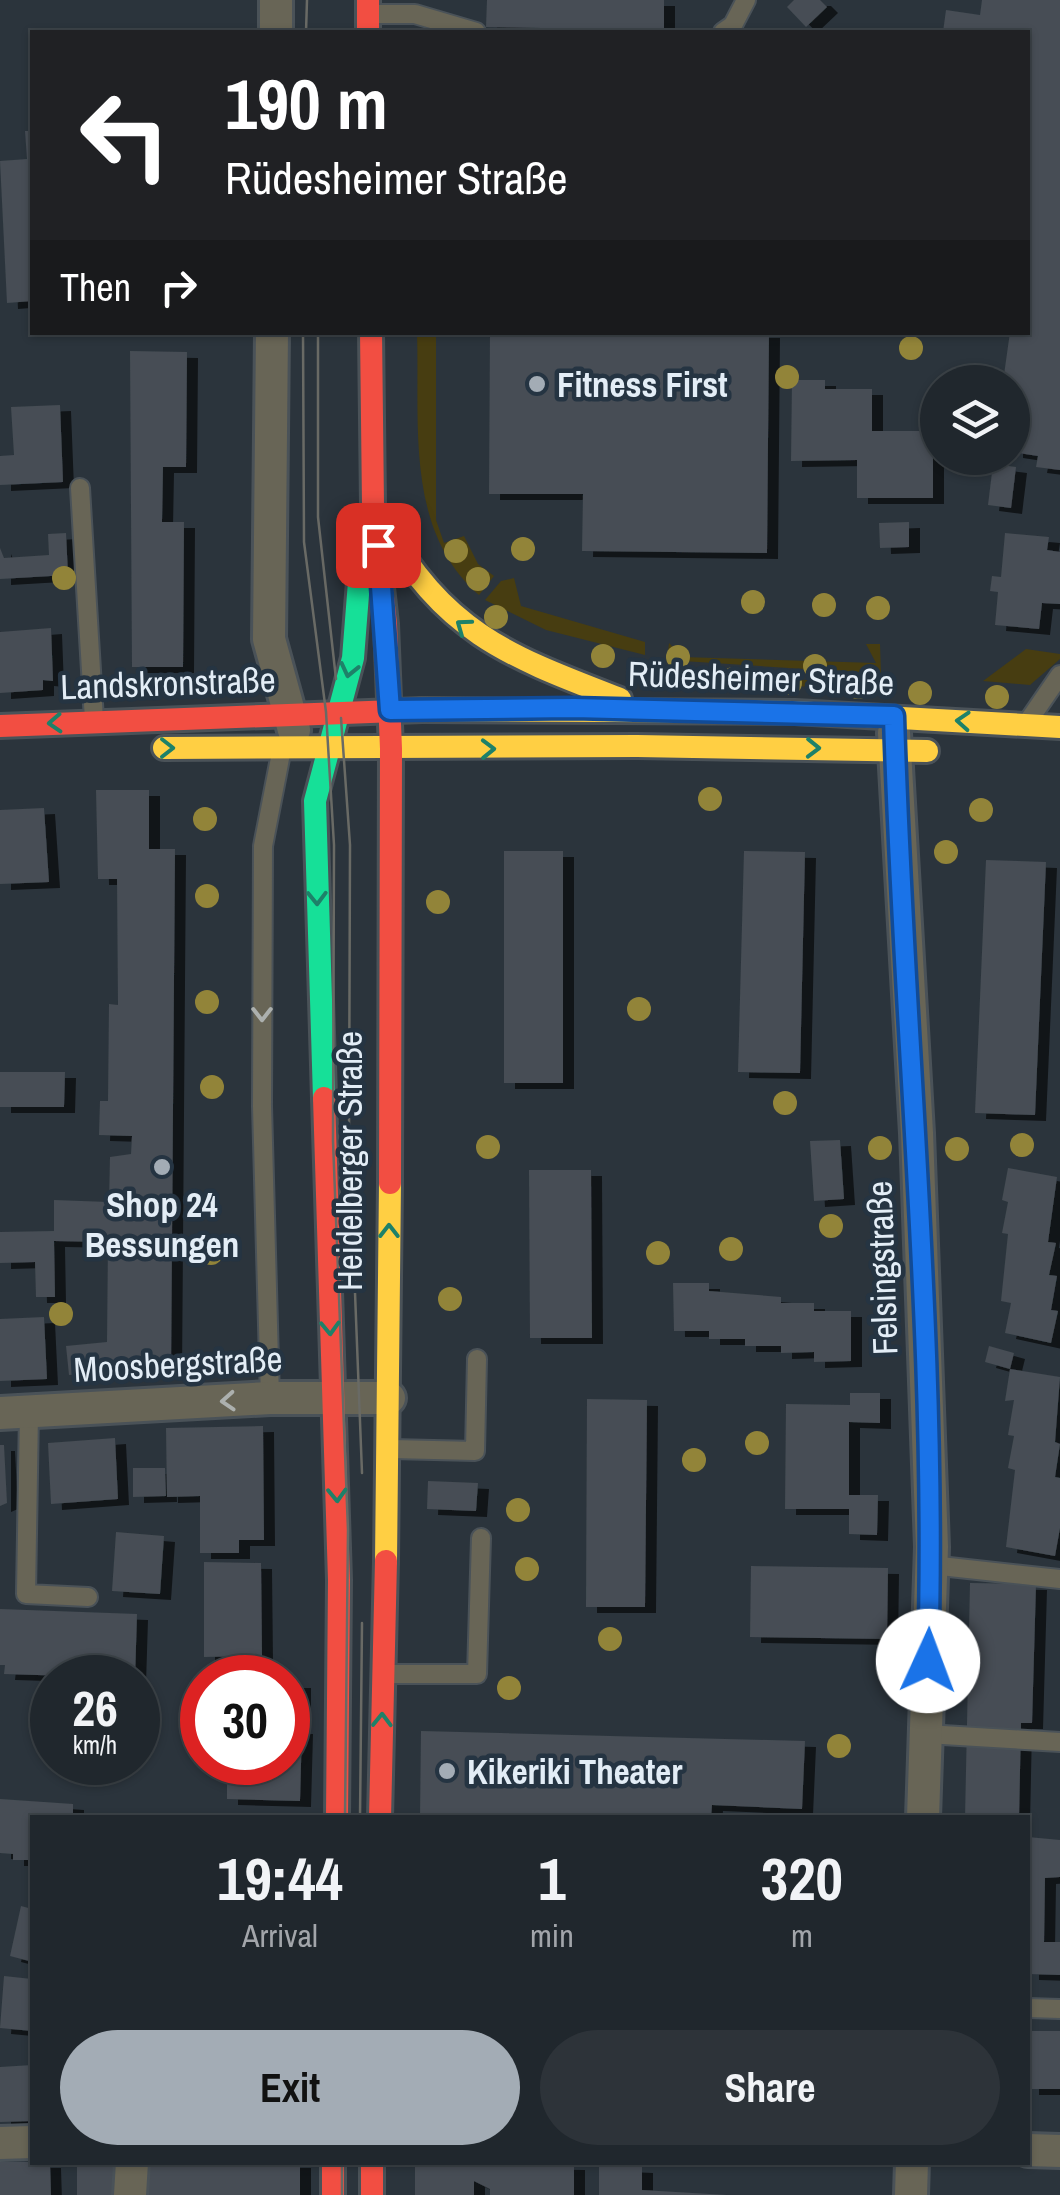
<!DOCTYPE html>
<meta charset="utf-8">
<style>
body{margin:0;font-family:"Archivo Narrow",sans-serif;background:#2d3339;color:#f1f3f6;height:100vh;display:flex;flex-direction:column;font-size:38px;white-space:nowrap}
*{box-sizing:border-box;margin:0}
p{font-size:32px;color:#a2a5aa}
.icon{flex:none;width:55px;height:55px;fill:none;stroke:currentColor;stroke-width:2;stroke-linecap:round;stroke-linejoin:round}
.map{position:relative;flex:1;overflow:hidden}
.details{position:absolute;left:30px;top:1815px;width:1000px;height:350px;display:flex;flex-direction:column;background:#20272d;border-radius:0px;box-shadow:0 2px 8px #0004,0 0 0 2px #3d4449}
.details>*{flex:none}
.banner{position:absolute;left:30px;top:30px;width:1000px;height:305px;border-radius:0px;box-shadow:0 2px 8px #0004,0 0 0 2px #3d4449;background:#202124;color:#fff;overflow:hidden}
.tools{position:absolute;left:920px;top:365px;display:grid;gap:20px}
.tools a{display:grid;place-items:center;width:110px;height:110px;border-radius:50%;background:#20272d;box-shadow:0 2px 8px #0004,0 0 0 2px #3d4449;font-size:50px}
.speed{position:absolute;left:30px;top:1655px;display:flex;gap:20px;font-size:50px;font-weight:700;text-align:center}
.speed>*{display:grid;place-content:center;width:130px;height:130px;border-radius:50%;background:#20272d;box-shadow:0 2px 8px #0004,0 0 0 2px #3d4449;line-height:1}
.speed small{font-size:25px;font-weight:400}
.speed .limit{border:15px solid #d22;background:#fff;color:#111}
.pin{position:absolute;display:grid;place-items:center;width:85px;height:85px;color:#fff;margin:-42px;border-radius:20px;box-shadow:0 5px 15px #0006}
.me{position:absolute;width:110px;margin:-55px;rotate:2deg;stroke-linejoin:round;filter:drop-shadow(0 0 8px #0008)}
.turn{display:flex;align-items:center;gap:35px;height:210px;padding:0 30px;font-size:45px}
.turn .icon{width:130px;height:130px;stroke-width:2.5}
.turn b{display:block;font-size:70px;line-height:85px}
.then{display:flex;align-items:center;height:95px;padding:0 30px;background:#0003;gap:20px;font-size:38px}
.eta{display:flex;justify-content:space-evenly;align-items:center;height:170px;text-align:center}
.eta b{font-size:60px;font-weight:700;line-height:70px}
.button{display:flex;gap:20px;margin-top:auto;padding:20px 30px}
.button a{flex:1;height:115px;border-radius:60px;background:#a3acb5;color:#111;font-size:40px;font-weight:700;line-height:115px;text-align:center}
.button a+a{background:#2d3339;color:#f1f3f6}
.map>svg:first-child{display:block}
</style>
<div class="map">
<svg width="1060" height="2195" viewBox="0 0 1060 2195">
<defs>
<filter id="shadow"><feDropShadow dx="11" dy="6" stdDeviation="0" flood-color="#0009"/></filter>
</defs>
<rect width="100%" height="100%" fill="#2b343c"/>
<g fill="#473d11">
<path d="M417,333h19v187l8,23 20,-7 14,28 16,12 -15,19c-75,-65 -59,-173 -62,-262z"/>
<polygon points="514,578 521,606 645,642 645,655 546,630 485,600 501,581"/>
<polygon points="669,643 682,657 876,663 866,644 880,644 881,674 667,660"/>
<polygon points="1026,649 1060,654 1060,659 1030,685 983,681"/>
<polygon points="709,673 874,685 874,692 709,679"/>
</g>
<g fill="#464d54" filter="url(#shadow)">
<polygon points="487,0 664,0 664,30 486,27"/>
<polygon points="794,0 820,0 827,7 806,27 787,7"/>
<polygon points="982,0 1060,0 1060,470 1036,467 1038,456 1012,452 1012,382 1003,382 1010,332 1028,332 1028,32 943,32 946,10 980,15"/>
<polygon points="25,131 32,131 32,301 7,303 0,161 27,159"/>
<polygon points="490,332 769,332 767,553 582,551 583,494 489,494"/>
<polygon points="130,351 187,352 186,467 163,467 162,522 184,522 183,667 132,667"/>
<polygon points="792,380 825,380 825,389 872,389 872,431 933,431 933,498 857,498 857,460 791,461"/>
<polygon points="60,405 63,482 0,485 0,456 14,455 11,407"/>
<polygon points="993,464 1016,467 1011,508 988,505"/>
<polygon points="909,522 909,547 880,548 879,523"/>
<polygon points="66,533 68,575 0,579 0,548 4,558 49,555 48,534"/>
<polygon points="1005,533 1049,537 1047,550 1060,552 1060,604 1042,603 1039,629 995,625 998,592 990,591 992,576 1001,577"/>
<polygon points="51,628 53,681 43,680 43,690 0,693 0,632"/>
<polygon points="96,790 149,790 149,849 175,849 171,1369 69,1375 66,1346 107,1342 108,1242 54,1241 55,1297 36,1297 35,1262 0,1263 0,1232 54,1231 54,1200 109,1202 110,1157 131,1154 132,1136 99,1135 100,1101 108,1101 109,1004 118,1005 117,879 98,879"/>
<polygon points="44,808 49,882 0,884 0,810"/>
<rect x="504" y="851" width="59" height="232"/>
<polygon points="744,851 805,852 800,1073 738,1072"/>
<polygon points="986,860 1046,862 1035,1115 975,1113"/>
<polygon points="0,1072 65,1072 64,1107 0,1107"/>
<polygon points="840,1140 844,1199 814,1201 810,1141"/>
<polygon points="1008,1168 1057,1177 1048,1242 1056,1243 1049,1275 1057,1276 1051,1310 1058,1311 1051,1343 1005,1333 1011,1303 1001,1301 1008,1234 1002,1233 1008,1202 1002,1200"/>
<polygon points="529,1170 591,1170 592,1338 530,1338"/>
<polygon points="673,1283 709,1283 709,1291 781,1297 781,1303 814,1303 814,1311 851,1311 851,1361 814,1362 814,1352 781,1353 781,1346 745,1346 745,1339 709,1339 709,1331 674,1331"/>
<polygon points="44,1317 47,1379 0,1381 0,1319"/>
<polygon points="989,1346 1014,1353 1010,1369 985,1362"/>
<polygon points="1010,1369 1060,1377 1055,1442 1060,1444 1055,1477 1060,1478 1060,1528 1055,1556 1006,1547 1015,1470 1008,1468 1014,1436 1008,1435 1014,1400 1005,1401"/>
<polygon points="850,1393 880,1393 880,1423 849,1422 849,1495 878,1495 877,1535 849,1534 849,1509 785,1509 786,1404 850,1405"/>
<polygon points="587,1399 647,1400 645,1607 586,1607"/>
<polygon points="263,1426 264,1540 239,1540 239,1553 200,1553 200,1496 167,1497 166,1428"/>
<polygon points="115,1438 118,1499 51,1504 48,1443"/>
<polygon points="0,1445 4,1445 7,1503 0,1506"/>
<polygon points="133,1468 165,1468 166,1496 133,1497"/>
<polygon points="428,1481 478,1483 476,1511 427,1509"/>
<polygon points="116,1532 164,1536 160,1594 112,1591"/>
<polygon points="204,1562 261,1563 262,1656 204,1657"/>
<polygon points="751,1566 888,1568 887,1639 750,1637"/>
<polygon points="970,1583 1036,1584 1032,1723 1021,1723 1019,1818 965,1818"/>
<polygon points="0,1609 137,1614 135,1678 4,1674 5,1665 0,1665"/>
<polygon points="288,1682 300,1682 300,1725 288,1724"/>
<polygon points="288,1728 302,1728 300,1801 227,1799 227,1762 288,1762"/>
<polygon points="421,1731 805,1741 802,1809 712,1805 711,1818 420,1818"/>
<polygon points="0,1799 73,1804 73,1813 125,1814 125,1818 32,1818 32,1860 13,1860 13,1854 0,1853"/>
<polygon points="1028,1837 1060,1840 1060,1877 1045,1878 1044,1942 1060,1942 1060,1975 1028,1974"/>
<polygon points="21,1906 32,1909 29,1961 10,1956"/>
<polygon points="4,1976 32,1979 32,2031 0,2028"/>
<rect x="1028" y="2031" width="32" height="58"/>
<polygon points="32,2065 32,2121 0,2122 0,2067"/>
<polygon points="0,2162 50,2162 51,2195 0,2195"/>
<rect x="77" y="2162" width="43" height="33"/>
<polygon points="145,2162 300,2162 300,2195 143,2195"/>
<polygon points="415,2162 574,2164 574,2195 490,2195 490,2189 474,2181 474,2195 415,2195"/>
<polygon points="599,2165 642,2167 642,2190 727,2195 599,2195"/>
</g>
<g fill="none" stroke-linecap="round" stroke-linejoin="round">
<g stroke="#4a5258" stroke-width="22">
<g id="lane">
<polyline points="368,14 415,14 476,32"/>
<polyline points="723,32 733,25 746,0"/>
<polyline points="80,488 94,720"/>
<polyline points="1029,720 1060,675"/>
<polyline points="270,1398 262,1106 263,846 282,748"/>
<polyline points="29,1412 26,1594 88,1597"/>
<polyline points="392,1449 475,1451 477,1359"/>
<polyline points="931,1565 1060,1579"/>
<polyline points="384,1674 477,1674 481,1538"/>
<polyline points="926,1734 1060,1742"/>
<polyline points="1028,2008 1060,2009"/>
</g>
</g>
<g stroke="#4a5258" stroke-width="38">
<g id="street">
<polyline points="276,32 276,0"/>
<polyline points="272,332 269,639 294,730"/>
<polyline points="894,733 917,1133 932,1547 923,1818"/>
<polyline points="0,1413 270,1398 389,1398"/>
<polyline points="0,2143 32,2142"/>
<polyline points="1028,2150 1060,2151"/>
<polyline points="130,2195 132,2162"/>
<polyline points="911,2195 912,2162"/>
</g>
</g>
<g stroke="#4a5258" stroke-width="28">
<polyline id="fast" points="324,1098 315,801 353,658 359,582"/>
</g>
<g stroke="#4a5258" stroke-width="28">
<g id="slow">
<path d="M382,522c63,111 124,133 238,177"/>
<polyline points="422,710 795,712 1060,727"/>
<polyline points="164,748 637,746 927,751"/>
<polyline points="386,1561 390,1183"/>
</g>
</g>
<g stroke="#4a5258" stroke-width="28">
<g id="jam">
<polyline points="368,0 368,32"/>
<polyline points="371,332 373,505 386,624 391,749 390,1183"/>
<polyline points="0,726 422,710"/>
<polyline points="324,1098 339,1580 337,1818"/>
<polyline points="380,1818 386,1561"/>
<polyline points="333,2162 333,2195"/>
<polyline points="372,2162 372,2195"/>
</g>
</g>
<use href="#lane" stroke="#686556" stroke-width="18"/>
<use href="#street" stroke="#686556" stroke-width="32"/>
<use href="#fast" stroke="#16e098" stroke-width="22"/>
<use href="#slow" stroke="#ffcf43" stroke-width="22"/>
<use href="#jam" stroke="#f24e42" stroke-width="22"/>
<g stroke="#696a65" stroke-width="2.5">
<polyline points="306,32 307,0"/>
<polyline points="303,332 304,542 326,712 334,845 333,1141 348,1530 345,1818"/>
<polyline points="318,332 318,517 336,679"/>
<polyline points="341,718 350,845 349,1138 362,1473"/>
<polyline points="360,1818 362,1623"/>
<polyline points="342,2195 342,2162"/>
</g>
</g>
<g fill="#928439">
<circle cx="911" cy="348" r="12"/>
<circle cx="787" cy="377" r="12"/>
<circle cx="523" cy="549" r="12"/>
<circle cx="456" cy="551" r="12"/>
<circle cx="64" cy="578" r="12"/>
<circle cx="478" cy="579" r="12"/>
<circle cx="753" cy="602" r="12"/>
<circle cx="824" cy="605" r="12"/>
<circle cx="878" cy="608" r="12"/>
<circle cx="496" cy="617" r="12"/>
<circle cx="603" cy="656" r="12"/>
<circle cx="678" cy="657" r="12"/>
<circle cx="815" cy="666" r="12"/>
<circle cx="733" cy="679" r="12"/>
<circle cx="790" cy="683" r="12"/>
<circle cx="858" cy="687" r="12"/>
<circle cx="920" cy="693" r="12"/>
<circle cx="997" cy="697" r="12"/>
<circle cx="710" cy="799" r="12"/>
<circle cx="981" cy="810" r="12"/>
<circle cx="205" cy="819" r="12"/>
<circle cx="946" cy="852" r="12"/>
<circle cx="207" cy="896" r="12"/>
<circle cx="438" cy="902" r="12"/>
<circle cx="207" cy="1002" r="12"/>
<circle cx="639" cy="1009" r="12"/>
<circle cx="212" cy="1087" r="12"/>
<circle cx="785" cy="1103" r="12"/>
<circle cx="1022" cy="1145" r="12"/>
<circle cx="488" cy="1147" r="12"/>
<circle cx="880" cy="1148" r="12"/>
<circle cx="957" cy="1149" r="12"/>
<circle cx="831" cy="1226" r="12"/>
<circle cx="731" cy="1249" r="12"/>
<circle cx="211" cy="1253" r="12"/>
<circle cx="658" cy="1253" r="12"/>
<circle cx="450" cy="1299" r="12"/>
<circle cx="61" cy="1314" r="12"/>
<circle cx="757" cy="1443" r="12"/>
<circle cx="694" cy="1460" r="12"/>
<circle cx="518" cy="1510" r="12"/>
<circle cx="527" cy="1569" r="12"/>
<circle cx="610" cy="1639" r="12"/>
<circle cx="509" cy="1688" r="12"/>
<circle cx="839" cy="1746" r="12"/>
</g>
<defs><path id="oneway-chevron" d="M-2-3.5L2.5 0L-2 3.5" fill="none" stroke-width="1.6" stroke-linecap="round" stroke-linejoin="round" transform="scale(2.5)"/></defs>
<g stroke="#1e8169">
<use href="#oneway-chevron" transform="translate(463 626) rotate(-144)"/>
<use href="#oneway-chevron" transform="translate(349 670) rotate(103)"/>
<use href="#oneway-chevron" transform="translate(963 721) rotate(-176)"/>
<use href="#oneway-chevron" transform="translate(55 723) rotate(177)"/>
<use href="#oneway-chevron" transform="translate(167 748)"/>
<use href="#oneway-chevron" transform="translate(813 748) rotate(1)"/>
<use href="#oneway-chevron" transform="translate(488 749) rotate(-1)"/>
<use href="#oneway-chevron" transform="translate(317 898) rotate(89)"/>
<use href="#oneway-chevron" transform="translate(389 1231) rotate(-90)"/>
<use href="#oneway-chevron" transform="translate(330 1328) rotate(88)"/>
<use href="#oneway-chevron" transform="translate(337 1495) rotate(88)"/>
<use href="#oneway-chevron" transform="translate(382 1720) rotate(-89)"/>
</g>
<g stroke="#acb0ae">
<use href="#oneway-chevron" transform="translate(262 1014) rotate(90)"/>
<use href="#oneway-chevron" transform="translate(228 1401) rotate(176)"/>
</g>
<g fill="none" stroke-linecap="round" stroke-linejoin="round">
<g stroke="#114b97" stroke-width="25">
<path id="route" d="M378,545l12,165 184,-2 320,8c9,315 44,629 34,945"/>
</g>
<use href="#route" stroke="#1a73e8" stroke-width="18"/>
</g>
<g fill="#a3acb5" stroke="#253442" stroke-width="4">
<circle cx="537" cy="384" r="10"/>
<circle cx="162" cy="1167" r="10"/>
<circle cx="447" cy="1771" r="10"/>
</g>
<g text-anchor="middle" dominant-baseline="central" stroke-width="9" stroke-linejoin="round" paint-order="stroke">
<g font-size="35" font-weight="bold" fill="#e3edf6" stroke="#253442" text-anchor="start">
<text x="557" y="384">Fitness First</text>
<text x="162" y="1204" text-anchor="middle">Shop 24<tspan x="162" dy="40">Bessungen</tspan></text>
<text x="467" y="1771">Kikeriki Theater</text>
</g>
<g font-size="35" fill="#e3edf6" stroke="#253442">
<text transform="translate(761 678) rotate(2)">Rüdesheimer Straße</text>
<text transform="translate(168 683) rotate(-2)">Landskronstraße</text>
<text transform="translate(349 1161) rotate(-90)">Heidelberger Straße</text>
<text transform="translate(882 1268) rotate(-92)">Felsingstraße</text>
<text transform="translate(178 1364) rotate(-3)">Moosbergstraße</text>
</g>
</g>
</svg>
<div class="tools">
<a><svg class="icon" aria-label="layers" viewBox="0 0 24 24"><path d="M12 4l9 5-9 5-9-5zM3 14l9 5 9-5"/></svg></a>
</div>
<div class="speed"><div>26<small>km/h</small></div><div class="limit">30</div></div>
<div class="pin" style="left:378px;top:545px;background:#d93025"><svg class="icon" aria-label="arrive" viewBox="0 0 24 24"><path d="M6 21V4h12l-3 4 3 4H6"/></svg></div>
<svg class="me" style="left:928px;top:1661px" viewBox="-20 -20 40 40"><circle r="19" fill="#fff"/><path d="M0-13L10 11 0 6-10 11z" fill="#1a73e8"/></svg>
<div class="banner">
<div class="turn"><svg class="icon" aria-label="left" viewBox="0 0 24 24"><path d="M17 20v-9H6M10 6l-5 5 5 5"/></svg><div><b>190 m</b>Rüdesheimer Straße</div></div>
<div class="then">Then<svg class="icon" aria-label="right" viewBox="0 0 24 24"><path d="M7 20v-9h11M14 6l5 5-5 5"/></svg></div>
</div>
<section class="details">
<div class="eta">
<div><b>19:44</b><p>Arrival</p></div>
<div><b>1</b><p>min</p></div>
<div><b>320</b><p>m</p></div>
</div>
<div class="button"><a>Exit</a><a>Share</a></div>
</section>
</div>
